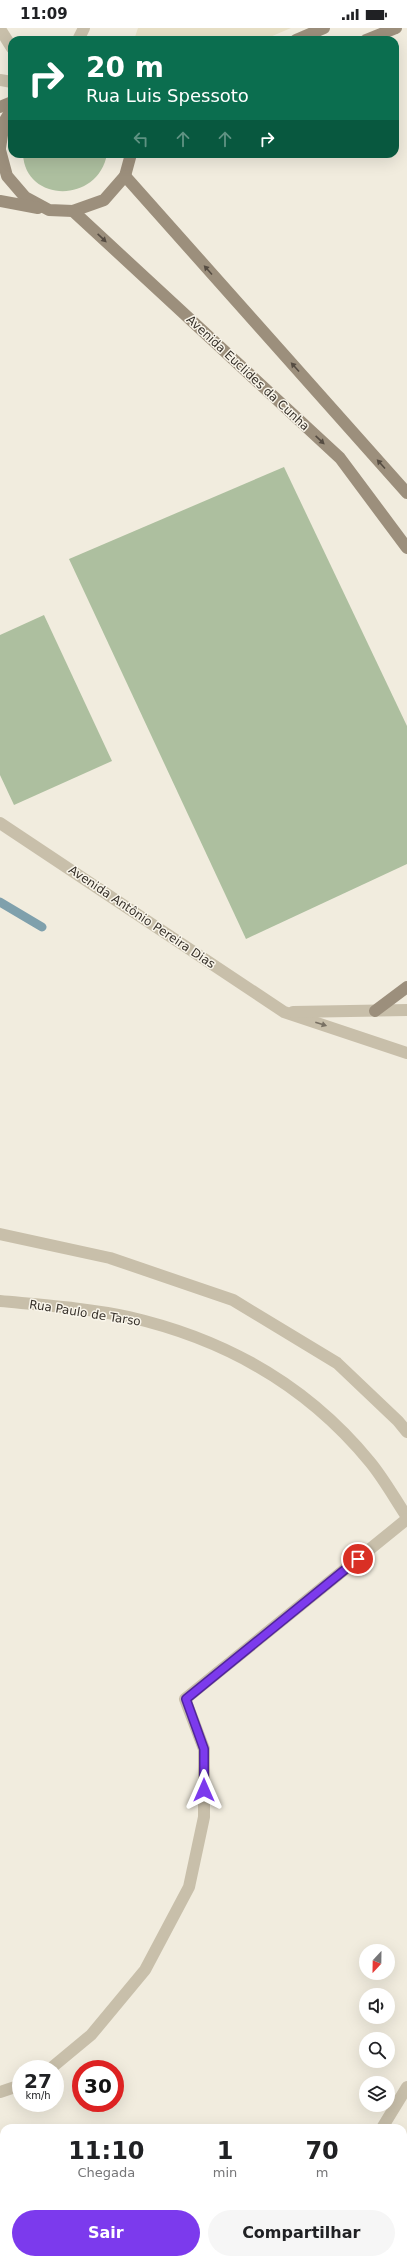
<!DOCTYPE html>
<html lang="pt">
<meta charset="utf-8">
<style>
body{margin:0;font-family:"DejaVu Sans",sans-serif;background:#f6f6f6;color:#202124;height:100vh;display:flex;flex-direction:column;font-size:15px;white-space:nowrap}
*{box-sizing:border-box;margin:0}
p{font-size:13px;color:#757577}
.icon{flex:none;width:22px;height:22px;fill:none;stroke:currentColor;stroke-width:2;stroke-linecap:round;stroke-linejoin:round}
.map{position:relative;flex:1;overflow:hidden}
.sheet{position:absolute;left:0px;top:2096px;width:407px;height:140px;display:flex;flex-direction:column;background:#fff;border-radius:12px 12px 0 0;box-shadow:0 4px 16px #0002}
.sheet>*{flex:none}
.top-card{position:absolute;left:8px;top:8px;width:391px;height:122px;border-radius:12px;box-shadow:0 4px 16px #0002;background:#0b6e4f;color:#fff;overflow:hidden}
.needle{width:26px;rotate:202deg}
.buttons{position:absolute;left:359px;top:1916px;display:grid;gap:8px}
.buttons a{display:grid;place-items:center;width:36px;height:36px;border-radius:50%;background:#fff;box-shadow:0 4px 16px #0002;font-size:20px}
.speed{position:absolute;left:12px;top:2032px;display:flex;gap:8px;font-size:20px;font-weight:700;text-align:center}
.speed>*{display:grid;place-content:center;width:52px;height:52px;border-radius:50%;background:#fff;box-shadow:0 4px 16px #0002;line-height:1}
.speed small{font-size:10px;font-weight:400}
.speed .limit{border:6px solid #d22;background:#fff;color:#111}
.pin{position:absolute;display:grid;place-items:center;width:34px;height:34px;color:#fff;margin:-17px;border:2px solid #fff;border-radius:50%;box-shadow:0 1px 4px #0007}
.me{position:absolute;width:44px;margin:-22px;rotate:0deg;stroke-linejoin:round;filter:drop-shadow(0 0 3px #0008)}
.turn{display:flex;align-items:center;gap:14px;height:84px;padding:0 12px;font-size:18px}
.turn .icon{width:52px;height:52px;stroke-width:2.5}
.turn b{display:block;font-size:28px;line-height:34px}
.lanes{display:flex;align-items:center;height:38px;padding:0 12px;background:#0003;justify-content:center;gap:20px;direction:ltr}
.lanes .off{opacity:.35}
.eta{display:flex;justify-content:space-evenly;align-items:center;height:68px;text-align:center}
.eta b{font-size:24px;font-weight:600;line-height:28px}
.primary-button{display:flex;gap:8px;margin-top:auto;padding:8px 12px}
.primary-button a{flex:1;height:46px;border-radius:24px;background:#7c3aed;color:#fff;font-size:16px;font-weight:600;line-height:46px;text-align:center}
.primary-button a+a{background:#f6f6f6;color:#202124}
.status{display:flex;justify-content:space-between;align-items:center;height:28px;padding:0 20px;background:#fff;direction:ltr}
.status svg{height:11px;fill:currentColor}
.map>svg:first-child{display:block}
</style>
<div class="status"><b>11:09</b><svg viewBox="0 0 49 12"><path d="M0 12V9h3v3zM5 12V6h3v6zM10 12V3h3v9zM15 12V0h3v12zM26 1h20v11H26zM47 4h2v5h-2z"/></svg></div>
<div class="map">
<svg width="407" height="2236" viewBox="0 0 407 2236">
<rect width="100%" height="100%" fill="#f1ecde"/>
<g fill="#adbf9f">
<path d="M23,126h84c-9,50 -82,49 -84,0z"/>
<polygon points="284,439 407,698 407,836 246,911 69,531"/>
<polygon points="44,587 112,733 14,777 0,747 0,607"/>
</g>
<polygon fill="#e8e0c6" points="138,0 291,0 263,12 134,12"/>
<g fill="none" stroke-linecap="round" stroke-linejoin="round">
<polyline stroke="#7fa0ac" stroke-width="9" points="0,874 42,899"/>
<g stroke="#c8bfaa" stroke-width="12">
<polyline points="0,1 12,20"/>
<polyline points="78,12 84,0"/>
<polyline points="0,52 12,54"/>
<polyline points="0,795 284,984 407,1025"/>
<polyline points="293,984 407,982"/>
<polyline points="0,1206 110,1230 233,1272 337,1335 398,1393 407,1404"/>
<path d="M0,1273c42,4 87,7 129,16 96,22 178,68 241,145 14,17 25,37 37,55"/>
<polyline points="50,2041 91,2007 145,1942 189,1859 204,1789 204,1721 185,1671 407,1491"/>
<polyline points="0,2064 21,2057"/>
<polyline points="382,2100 407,2059"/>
<polyline points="403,2164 407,2160"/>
<polyline points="258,2236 262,2232"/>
<polyline points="330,2236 334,2232"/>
</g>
<g stroke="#9c8f7c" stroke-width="12">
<polyline points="296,12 324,0"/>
<polyline points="366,12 396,0"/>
<polyline points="0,79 12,74"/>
<polyline points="0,120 4,94 12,81"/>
<polyline points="0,122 7,148 25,169 49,182 73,183 104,172 125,148 131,126"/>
<polyline points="125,148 407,465"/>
<polyline points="0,173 38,180"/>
<polyline points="73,183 340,430 407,520"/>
<polyline points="375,983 407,959"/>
</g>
</g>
<defs><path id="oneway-solid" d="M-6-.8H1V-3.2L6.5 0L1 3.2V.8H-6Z"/></defs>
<g fill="#554c42">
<use href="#oneway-solid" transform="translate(102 210) rotate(43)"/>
<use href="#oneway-solid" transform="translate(208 242) rotate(-132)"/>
<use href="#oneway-solid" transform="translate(295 339) rotate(-132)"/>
<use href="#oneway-solid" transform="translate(320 412) rotate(43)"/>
<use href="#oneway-solid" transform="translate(381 436) rotate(-132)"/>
</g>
<use fill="#787063" href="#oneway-solid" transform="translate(321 996) rotate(18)"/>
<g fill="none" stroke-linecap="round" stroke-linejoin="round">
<g stroke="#51269a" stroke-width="10">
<polyline id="route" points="204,1762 204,1721 186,1671 358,1531"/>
</g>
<use href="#route" stroke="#7c3aed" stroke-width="7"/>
</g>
<g text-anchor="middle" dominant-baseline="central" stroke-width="3" stroke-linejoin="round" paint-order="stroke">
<g font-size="12" fill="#363029" stroke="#f9f5ea">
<text transform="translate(248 345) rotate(43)">Avenida Euclides da Cunha</text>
<text transform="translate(142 889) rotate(34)">Avenida Antônio Pereira Dias</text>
<text transform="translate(85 1285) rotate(9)">Rua Paulo de Tarso</text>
</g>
</g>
</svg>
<div class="buttons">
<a><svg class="needle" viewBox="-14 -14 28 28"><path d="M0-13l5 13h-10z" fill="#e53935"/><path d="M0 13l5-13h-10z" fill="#757577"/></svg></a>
<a><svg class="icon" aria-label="sound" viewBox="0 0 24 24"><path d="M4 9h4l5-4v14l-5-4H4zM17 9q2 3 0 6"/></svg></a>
<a><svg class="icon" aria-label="search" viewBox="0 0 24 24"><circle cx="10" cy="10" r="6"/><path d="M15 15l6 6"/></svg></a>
<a><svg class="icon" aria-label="layers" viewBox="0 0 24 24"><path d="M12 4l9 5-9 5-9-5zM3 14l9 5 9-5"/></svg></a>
</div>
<div class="speed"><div>27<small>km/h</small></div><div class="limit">30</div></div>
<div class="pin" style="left:358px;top:1531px;background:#d93025"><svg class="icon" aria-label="arrive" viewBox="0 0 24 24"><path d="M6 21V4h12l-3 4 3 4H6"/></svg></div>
<svg class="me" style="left:204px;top:1762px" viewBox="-20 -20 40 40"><path d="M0-17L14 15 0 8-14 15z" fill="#7c3aed" stroke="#fff" stroke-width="4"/></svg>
<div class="top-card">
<div class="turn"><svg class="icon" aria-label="right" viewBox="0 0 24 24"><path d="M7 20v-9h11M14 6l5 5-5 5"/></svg><div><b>20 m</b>Rua Luis Spessoto</div></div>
<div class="lanes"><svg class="icon off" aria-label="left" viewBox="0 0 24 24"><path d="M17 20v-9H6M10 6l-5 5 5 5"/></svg><svg class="icon off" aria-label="ahead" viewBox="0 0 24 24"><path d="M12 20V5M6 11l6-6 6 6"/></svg><svg class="icon off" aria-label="ahead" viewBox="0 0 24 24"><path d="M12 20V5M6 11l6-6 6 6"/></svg><svg class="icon" aria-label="right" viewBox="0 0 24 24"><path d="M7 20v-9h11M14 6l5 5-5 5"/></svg></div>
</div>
<section class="sheet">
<div class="eta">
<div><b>11:10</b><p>Chegada</p></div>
<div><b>1</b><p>min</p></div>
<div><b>70</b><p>m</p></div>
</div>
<div class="primary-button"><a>Sair</a><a>Compartilhar</a></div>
</section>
</div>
